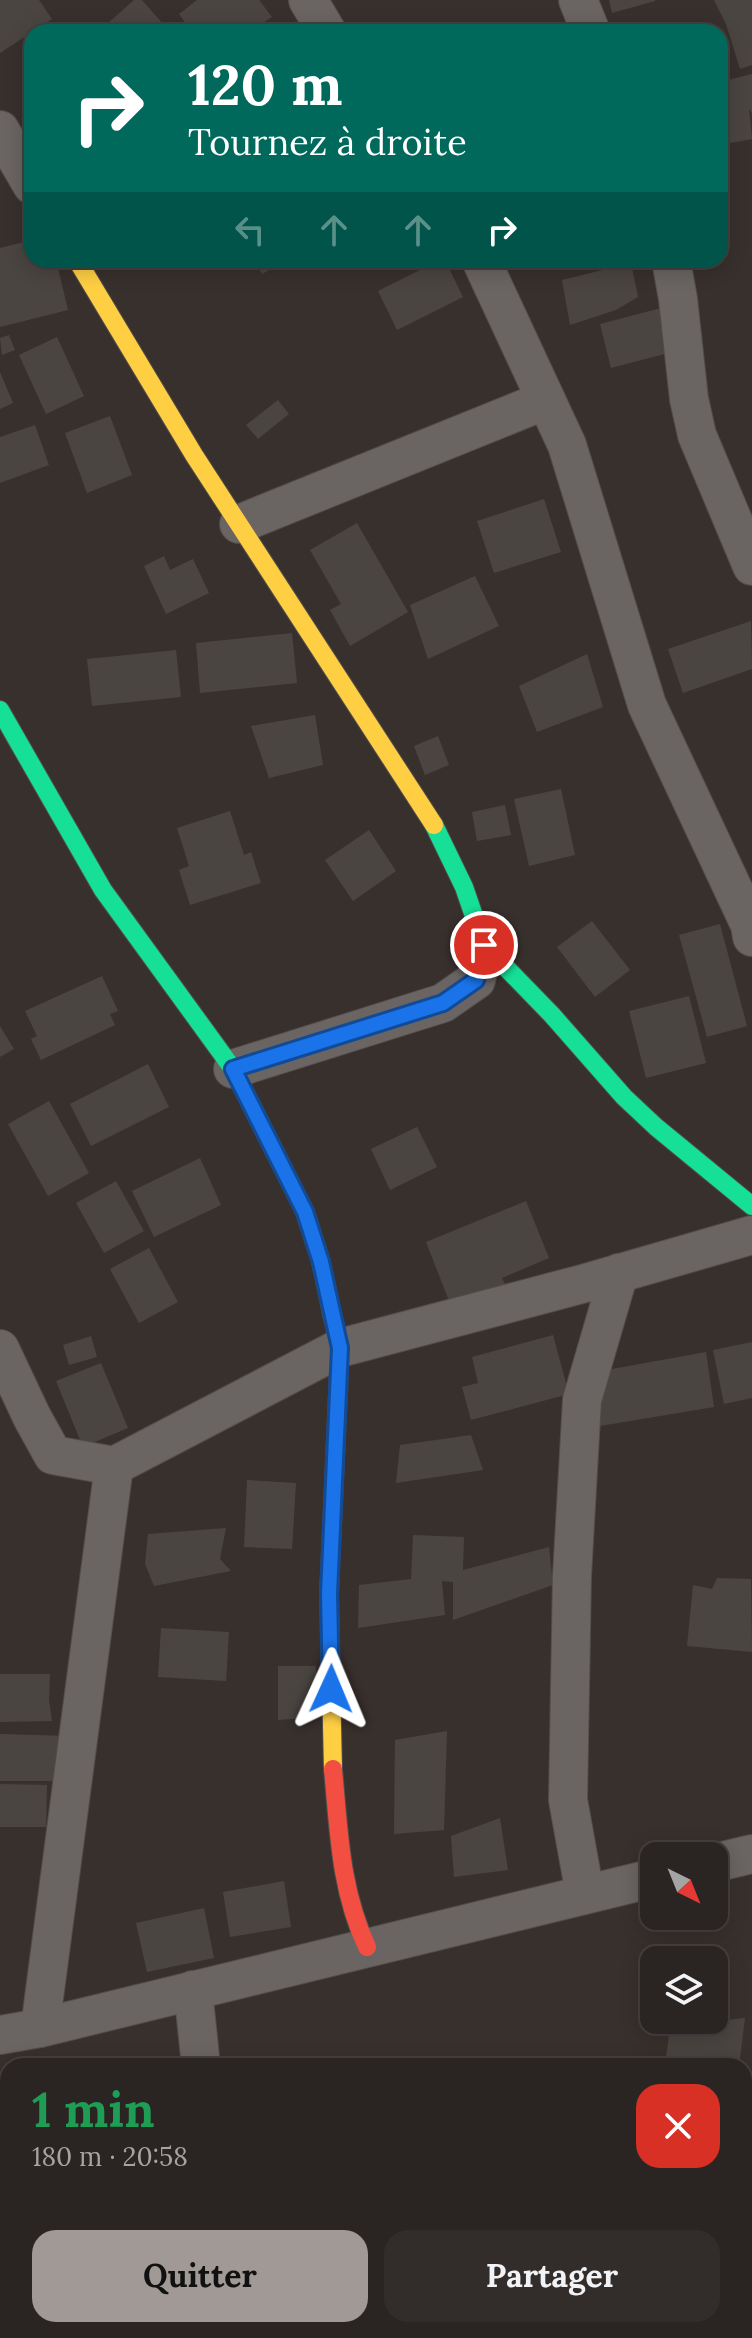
<!DOCTYPE html>
<html lang="fr">
<meta charset="utf-8">
<style>
body{margin:0;font-family:Lora,serif;background:#322c2a;color:#f1f3f6;height:100vh;display:flex;flex-direction:column;font-size:30px;white-space:nowrap}
*{box-sizing:border-box;margin:0}
p{font-size:26px;color:#a5a4a5}
.icon{flex:none;width:44px;height:44px;fill:none;stroke:currentColor;stroke-width:2;stroke-linecap:round;stroke-linejoin:round}
.map{position:relative;flex:1;overflow:hidden}
.side{position:absolute;left:0px;top:2058px;width:752px;height:280px;display:flex;flex-direction:column;background:#2a2422;border-radius:24px 24px 0 0;box-shadow:0 4px 20px #0003,0 0 0 2px #464140}
.side>*{flex:none}
.guide{position:absolute;left:24px;top:24px;width:704px;height:244px;border-radius:24px;box-shadow:0 4px 20px #0003,0 0 0 2px #464140;background:#00695c;color:#fff;overflow:hidden}
.needle{width:52px;rotate:137deg}
.tools{position:absolute;left:640px;top:1842px;display:grid;gap:16px}
.tools a{display:grid;place-items:center;width:88px;height:88px;border-radius:16px;background:#2a2422;box-shadow:0 4px 20px #0003,0 0 0 2px #464140;font-size:40px}
.pin{position:absolute;display:grid;place-items:center;width:68px;height:68px;color:#fff;margin:-34px;border:4px solid #fff;border-radius:50%;box-shadow:0 2px 8px #0007}
.me{position:absolute;width:88px;margin:-44px;rotate:1deg;stroke-linejoin:round;filter:drop-shadow(0 0 6px #0008)}
.turn{display:flex;align-items:center;gap:28px;height:168px;padding:0 32px;font-size:36px}
.turn .icon{width:104px;height:104px;stroke-width:2.5}
.turn b{display:block;font-size:56px;line-height:68px}
.lanes{display:flex;align-items:center;height:76px;padding:0 32px;background:#0003;justify-content:center;gap:40px;direction:ltr}
.lanes .off{opacity:.35}
.round{display:grid;place-items:center;flex:none;width:84px;height:84px;border-radius:24px;background:#322c2a}
.overview{display:flex;align-items:center;justify-content:space-between;height:136px;padding:0 32px}
h1{font-size:48px;font-weight:700;line-height:60px;color:#1e9e55}
.cta{display:flex;gap:16px;margin-top:auto;padding:16px 32px}
.cta a{flex:1;height:92px;border-radius:24px;background:#a19995;color:#111;font-size:32px;font-weight:700;line-height:92px;text-align:center}
.cta a+a{background:#322c2a;color:#f1f3f6}
.map>svg:first-child{display:block}
</style>
<div class="map">
<svg width="752" height="2338" viewBox="0 0 752 2338">
<rect width="100%" height="100%" fill="#38302d"/>
<g fill="#4b4542">
<polygon points="0,0 39,0 52,19 0,53"/>
<polygon points="134,0 142,0 170,32 98,32"/>
<polygon points="197,0 259,0 272,17 249,32 192,32 179,14"/>
<polygon points="609,0 655,0 655,1 612,13"/>
<polygon points="714,0 752,0 752,65 740,69 726,24"/>
<polygon points="752,74 752,113 749,109 752,139 720,145 720,82"/>
<polygon points="32,240 32,260 56,260 68,310 0,327 0,248"/>
<polygon points="254,260 287,260 262,274"/>
<polygon points="440,260 445,260 463,297 397,330 378,291"/>
<polygon points="631,263 638,297 616,310 570,325 562,280"/>
<polygon points="665,307 676,351 611,368 600,324"/>
<polygon points="9,335 15,350 2,355 0,338"/>
<polygon points="57,337 84,396 46,414 19,355"/>
<polygon points="0,372 13,403 0,409"/>
<polygon points="278,400 289,414 258,439 246,425"/>
<polygon points="110,416 132,475 87,493 65,433"/>
<polygon points="35,425 49,465 0,483 0,437"/>
<polygon points="544,499 561,552 494,573 477,521"/>
<polygon points="357,523 408,612 350,646 330,610 341,604 310,550"/>
<polygon points="164,556 170,570 193,559 209,593 166,614 144,566"/>
<polygon points="475,576 499,626 428,659 410,605"/>
<polygon points="751,621 752,669 683,693 668,649"/>
<polygon points="292,633 297,683 200,693 196,643"/>
<polygon points="176,650 181,697 92,706 87,659"/>
<polygon points="587,654 603,707 537,732 519,686"/>
<polygon points="315,715 323,765 269,778 251,726"/>
<polygon points="438,736 449,765 425,775 414,746"/>
<polygon points="561,789 575,855 529,866 514,799"/>
<polygon points="505,805 511,835 477,841 472,812"/>
<polygon points="230,811 244,855 251,852 261,883 190,905 179,870 189,866 177,828"/>
<polygon points="369,830 396,871 353,901 325,860"/>
<polygon points="592,921 630,970 595,997 557,947"/>
<polygon points="720,924 747,1026 707,1037 679,935"/>
<polygon points="102,976 118,1011 110,1014 115,1025 41,1060 31,1039 37,1036 25,1011"/>
<polygon points="689,996 706,1063 646,1078 629,1011"/>
<polygon points="0,1026 14,1049 0,1057"/>
<polygon points="148,1064 169,1107 91,1146 70,1104"/>
<polygon points="49,1101 89,1173 48,1196 8,1124"/>
<polygon points="417,1127 437,1167 390,1190 371,1149"/>
<polygon points="200,1158 221,1205 154,1237 132,1191"/>
<polygon points="116,1181 144,1231 104,1253 76,1203"/>
<polygon points="526,1201 549,1258 502,1278 507,1289 453,1311 426,1242"/>
<polygon points="149,1248 178,1302 139,1323 110,1269"/>
<polygon points="553,1335 569,1394 471,1420 462,1387 478,1383 472,1357"/>
<polygon points="91,1336 97,1357 69,1365 63,1345"/>
<polygon points="752,1342 752,1398 724,1404 713,1350"/>
<polygon points="706,1352 714,1407 600,1426 601,1371"/>
<polygon points="101,1363 128,1428 83,1447 56,1381"/>
<polygon points="471,1435 483,1470 396,1483 400,1445"/>
<polygon points="247,1480 296,1483 292,1549 244,1547"/>
<polygon points="226,1528 220,1559 231,1571 154,1586 145,1564 148,1534"/>
<polygon points="413,1535 464,1537 463,1570 549,1547 553,1585 453,1620 453,1582 442,1581 445,1615 358,1628 359,1585 411,1579"/>
<polygon points="717,1578 751,1579 752,1652 687,1646 693,1585 712,1589"/>
<polygon points="161,1628 229,1632 226,1681 158,1677"/>
<polygon points="278,1666 316,1666 319,1717 278,1720"/>
<polygon points="0,1674 50,1674 49,1700 52,1721 0,1722"/>
<polygon points="447,1731 444,1830 394,1834 395,1740"/>
<polygon points="0,1734 70,1736 68,1781 0,1781"/>
<polygon points="0,1784 47,1785 46,1827 0,1827"/>
<polygon points="500,1818 508,1870 454,1877 451,1836"/>
<polygon points="284,1881 291,1927 230,1937 223,1892"/>
<polygon points="204,1908 214,1958 147,1972 136,1923"/>
<polygon points="745,2018 739,2066 665,2066 670,2026"/>
<polygon points="0,2175 8,2175 8,2250 0,2249"/>
</g>
<g fill="none" stroke-linecap="round" stroke-linejoin="round">
<g stroke="#534d4a" stroke-width="40">
<g id="street">
<polyline points="308,0 327,32"/>
<polyline points="578,0 591,32"/>
<polyline points="0,130 32,185"/>
<polyline points="481,260 567,445 647,705 750,925 752,937"/>
<polyline points="671,260 678,299 689,399 697,435 752,566"/>
<polyline points="239,524 546,400"/>
<polyline points="233,1069 443,1003 476,980 484,945"/>
<polyline points="0,1349 32,1417 53,1455 114,1466 340,1348 582,1284 752,1235"/>
<polyline points="714,1863 752,1854"/>
<polyline points="585,1894 568,1800 572,1576 582,1400 619,1273"/>
<polyline points="193,1990 201,2066"/>
<polyline points="40,2028 114,1466"/>
<polyline points="0,2035 40,2028 654,1878"/>
<polyline points="744,2273 752,2266"/>
<polyline points="226,2330 226,2338"/>
<polyline points="670,2338 679,2330"/>
</g>
</g>
<g stroke="#534d4a" stroke-width="20">
<g id="fast">
<polyline points="0,710 103,890 233,1069 305,1212 321,1262 332,1314"/>
<polyline points="434,825 464,887 484,945 552,1015 624,1097 656,1127 752,1206"/>
</g>
</g>
<g stroke="#534d4a" stroke-width="20">
<g id="slow">
<polyline points="77,260 194,455 434,825"/>
<polyline points="332,1314 340,1348 329,1594 333,1769"/>
</g>
</g>
<g stroke="#534d4a" stroke-width="20">
<path id="jam" d="M333,1769c6,63 7,120 34,178"/>
</g>
<use href="#street" stroke="#6a6563" stroke-width="38"/>
<use href="#fast" stroke="#16e098" stroke-width="18"/>
<use href="#slow" stroke="#ffcf43" stroke-width="18"/>
<use href="#jam" stroke="#f24e42" stroke-width="18"/>
</g>
<g fill="none" stroke-linecap="round" stroke-linejoin="round">
<g stroke="#114b97" stroke-width="20">
<polyline id="route" points="331,1689 329,1594 340,1348 321,1262 305,1212 233,1069 443,1003 476,980 484,945"/>
</g>
<use href="#route" stroke="#1a73e8" stroke-width="14"/>
</g>
</svg>
<div class="tools">
<a><svg class="needle" viewBox="-14 -14 28 28"><path d="M0-13l5 13h-10z" fill="#e53935"/><path d="M0 13l5-13h-10z" fill="#a5a4a5"/></svg></a>
<a><svg class="icon" aria-label="layers" viewBox="0 0 24 24"><path d="M12 4l9 5-9 5-9-5zM3 14l9 5 9-5"/></svg></a>
</div>
<div class="pin" style="left:484px;top:945px;background:#d93025"><svg class="icon" aria-label="arrive" viewBox="0 0 24 24"><path d="M6 21V4h12l-3 4 3 4H6"/></svg></div>
<svg class="me" style="left:331px;top:1689px" viewBox="-20 -20 40 40"><path d="M0-17L14 15 0 8-14 15z" fill="#1a73e8" stroke="#fff" stroke-width="4"/></svg>
<div class="guide">
<div class="turn"><svg class="icon" aria-label="right" viewBox="0 0 24 24"><path d="M7 20v-9h11M14 6l5 5-5 5"/></svg><div><b>120 m</b>Tournez à droite</div></div>
<div class="lanes"><svg class="icon off" aria-label="left" viewBox="0 0 24 24"><path d="M17 20v-9H6M10 6l-5 5 5 5"/></svg><svg class="icon off" aria-label="ahead" viewBox="0 0 24 24"><path d="M12 20V5M6 11l6-6 6 6"/></svg><svg class="icon off" aria-label="ahead" viewBox="0 0 24 24"><path d="M12 20V5M6 11l6-6 6 6"/></svg><svg class="icon" aria-label="right" viewBox="0 0 24 24"><path d="M7 20v-9h11M14 6l5 5-5 5"/></svg></div>
</div>
<section class="side">
<div class="overview"><div><h1>1 min</h1><p>180 m · 20:58</p></div><a class="round" style="background:#d93025;color:#fff"><svg class="icon" aria-label="close" viewBox="0 0 24 24"><path d="M6 6l12 12M18 6L6 18"/></svg></a></div>
<div class="cta"><a>Quitter</a><a>Partager</a></div>
</section>
</div>
